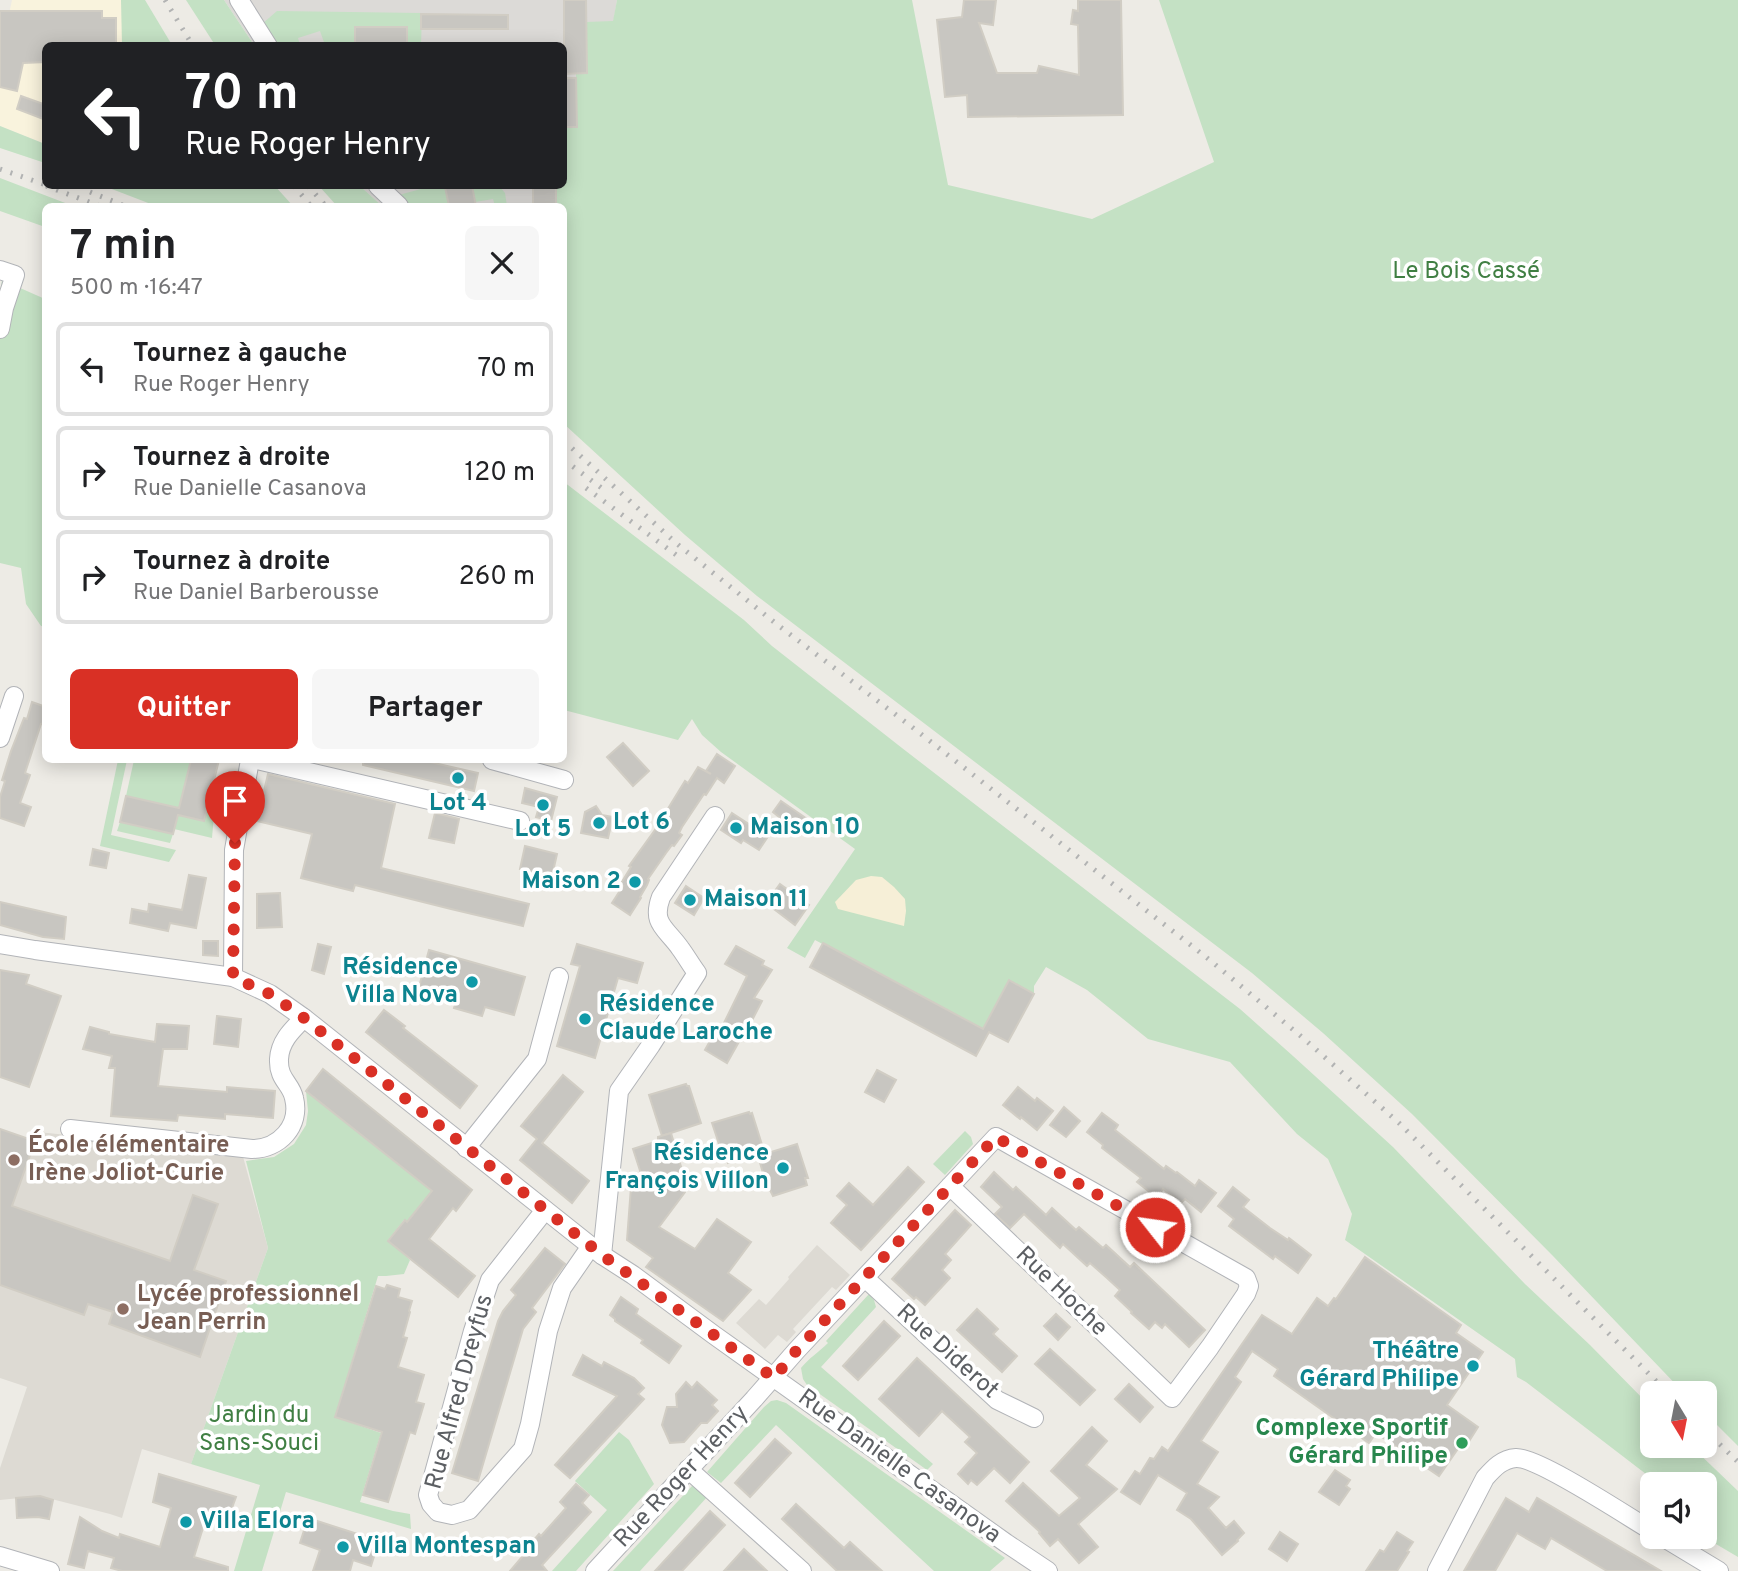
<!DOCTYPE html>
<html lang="fr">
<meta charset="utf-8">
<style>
body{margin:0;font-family:Overpass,sans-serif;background:#f6f6f6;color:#202124;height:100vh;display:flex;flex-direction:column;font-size:26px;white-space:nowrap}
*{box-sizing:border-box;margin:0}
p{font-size:23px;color:#757577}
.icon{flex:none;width:38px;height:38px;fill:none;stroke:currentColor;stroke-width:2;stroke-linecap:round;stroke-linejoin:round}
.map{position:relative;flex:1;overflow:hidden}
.details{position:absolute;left:42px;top:203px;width:525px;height:560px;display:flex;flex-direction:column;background:#fff;border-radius:10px;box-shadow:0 4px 18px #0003}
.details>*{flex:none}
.guide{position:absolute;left:42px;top:42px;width:525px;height:147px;border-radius:10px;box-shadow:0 4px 18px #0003;background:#202124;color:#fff;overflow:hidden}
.needle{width:46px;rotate:170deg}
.fabs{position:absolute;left:1640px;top:1381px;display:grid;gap:14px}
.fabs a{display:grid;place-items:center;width:77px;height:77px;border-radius:10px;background:#fff;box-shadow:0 4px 18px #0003;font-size:35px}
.pin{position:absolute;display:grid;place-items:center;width:60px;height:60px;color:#fff;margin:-72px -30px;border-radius:50% 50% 50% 0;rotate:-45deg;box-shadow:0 0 7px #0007}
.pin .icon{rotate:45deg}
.me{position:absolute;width:77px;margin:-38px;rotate:300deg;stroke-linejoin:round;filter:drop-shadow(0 0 5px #0008)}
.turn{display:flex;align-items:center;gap:24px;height:147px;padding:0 28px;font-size:32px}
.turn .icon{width:91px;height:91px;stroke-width:2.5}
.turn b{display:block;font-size:49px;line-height:60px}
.round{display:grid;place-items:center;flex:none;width:74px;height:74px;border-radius:10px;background:#f6f6f6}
.head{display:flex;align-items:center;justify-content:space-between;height:119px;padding:0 28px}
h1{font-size:42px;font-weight:700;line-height:52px}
.primary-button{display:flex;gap:14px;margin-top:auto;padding:14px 28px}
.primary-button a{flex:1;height:80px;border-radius:10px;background:#d93025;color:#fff;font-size:28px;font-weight:700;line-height:80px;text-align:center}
.primary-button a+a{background:#f6f6f6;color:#202124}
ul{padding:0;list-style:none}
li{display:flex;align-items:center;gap:21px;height:94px;margin:0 14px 10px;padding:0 14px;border:4px solid #e0e0e0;border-radius:10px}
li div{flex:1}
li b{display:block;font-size:26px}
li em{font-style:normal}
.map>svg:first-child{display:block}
</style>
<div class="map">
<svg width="1738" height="1571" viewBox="0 0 1738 1571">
<rect width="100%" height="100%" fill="#edebe5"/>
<polygon fill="#f9f3dd" points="12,0 125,0 151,45 46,46 45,144 0,126 0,56"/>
<polygon fill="#dcdad7" points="224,0 617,0 564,320 564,206 382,206 360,186 564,186 564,46 254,45"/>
<g fill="#dddad3">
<polygon points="38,1132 242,1153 268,1248 191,1464 142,1449 122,1518 110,1514 40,1496 0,1500 0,1468 27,1387 0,1378 0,1179 19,1186"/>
<polygon points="817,1245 850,1275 836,1290 832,1287 793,1329 796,1332 787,1342 778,1335 765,1349 736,1323 759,1299 766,1305 789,1279 788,1277"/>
</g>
<g fill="#c4e1c4">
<polygon points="121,0 145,0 172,45 122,45"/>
<polygon points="186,0 224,0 254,45 215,45"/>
<polygon points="617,0 912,0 948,185 1092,219 1214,162 1159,0 1738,0 1738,1446 1705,1413 1704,1393 1684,1393 1553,1256 1412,1114 1323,1033 1252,973 757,596 685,535 564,424 564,206 556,206 556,186 564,186 564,182 566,181 566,127 577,127 576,73 587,72 586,22 613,21"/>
<polygon points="277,11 422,13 421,45 407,45 407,27 356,27 355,45 325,45 320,31 298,38 300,45 276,45 262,24"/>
<polygon points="0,126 45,144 45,163 0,148"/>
<polygon points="0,178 73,206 46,206 45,227 0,211"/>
<polygon points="104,186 275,186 293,206 156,206"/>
<polygon points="319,186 360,186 382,206 337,206"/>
<polygon points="432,186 453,186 445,188 449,206 406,206 395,196"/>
<polygon points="472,186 499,186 505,193 507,206 495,206 493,199 475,202"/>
<polygon points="2,280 45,299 45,627 41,626 26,604 21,568 0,563 0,292"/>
<polygon points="564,482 744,620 772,646 902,748 1240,1009 1293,1056 1393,1147 1525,1284 1590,1345 1652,1408 1652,1446 1691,1446 1738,1491 1738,1557 1704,1537 1704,1484 1659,1484 1526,1382 1517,1377 1515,1359 1345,1240 1352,1214 1328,1159 1297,1134 1230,1062 1148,1039 1087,990 1046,967 1034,986 1034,994 1010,981 983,1029 815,940 805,958 787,948 855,849 721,752 702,735 692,719 678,740 564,710"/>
<polygon points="118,760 127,760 111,835 176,850 169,862 100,846"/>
<polygon points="134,760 191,760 179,808 126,796"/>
<polygon points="209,798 215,803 212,838 174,829 178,815"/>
<polygon points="120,822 173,834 170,843 117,831"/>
<polygon points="306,1091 432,1191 407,1222 404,1220 388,1240 410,1260 404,1274 386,1276 378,1276 335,1417 381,1433 360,1502 393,1511 410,1514 411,1529 286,1492 262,1571 234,1571 260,1485 191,1464 268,1248 246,1161 274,1157 294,1144 306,1125 308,1111"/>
<polygon points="965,1131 971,1137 973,1144 945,1175 933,1164"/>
<path d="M869,1294l5,6 2,7 -55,60 112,97 -6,6 -120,-85 -4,-6 -2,-11c8,-10 18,-16 27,-25l-2,-2z"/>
<polygon points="777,1400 786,1403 1005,1558 990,1571 934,1571 776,1425 721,1483 707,1472 764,1407 771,1401"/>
<polygon points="619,1432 629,1440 654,1484 576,1571 552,1571 607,1510 575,1481"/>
<polygon points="693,1485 708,1496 640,1571 613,1571"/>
</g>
<polygon fill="#f6efd7" points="871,876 882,877 894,887 905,899 906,911 904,926 838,909 835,902 856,880"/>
<g fill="#c8c6c1" stroke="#d1cdc4" stroke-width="2">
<polygon points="564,0 586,0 587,73 564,74"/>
<polygon points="964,0 996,0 993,25 979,23 997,73 1037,73 1039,66 1079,75 1078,25 1071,24 1073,10 1078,11 1078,0 1121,0 1123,115 968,117 967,95 945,97 937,20 962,17"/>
<polygon points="0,11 102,11 102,18 116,18 116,46 46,46 46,62 23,63 17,91 0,87"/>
<polygon points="421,14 508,15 508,29 421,29"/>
<rect x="355" y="27" width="52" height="19"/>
<polygon points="564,78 576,78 577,127 564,127"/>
<polygon points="21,96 46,105 46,120 17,109"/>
<polygon points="453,186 472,186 476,206 449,206 445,187"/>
<rect x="533" y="186" width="23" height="20"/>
<polygon points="32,702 46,707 46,714 42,724 41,724 25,773 30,775 20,803 31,807 24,826 0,818 0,797 5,781 2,780 11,751 24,718 27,719"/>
<polygon points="623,743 649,771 633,786 607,757"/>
<polygon points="717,754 735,766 724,783 717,778 706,795 704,794 682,827 679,833 682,835 674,846 672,845 666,853 648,879 649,880 647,885 640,897 641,898 630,915 612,903 623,886 620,885 631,867 629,866 665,816 664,815 685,781 688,783 698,767 711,774 706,771"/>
<polygon points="191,760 219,760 204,821 178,815 173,834 120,822 126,796 179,808"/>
<polygon points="363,760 421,760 478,773 474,791 363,765"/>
<polygon points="268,774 395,804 381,868 529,904 523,926 451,909 355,885 353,891 301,878 312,834 257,821"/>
<polygon points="525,788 557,797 551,821 536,817 539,807 522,803"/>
<polygon points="781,801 810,821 800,834 773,812"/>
<polygon points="596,806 602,815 613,817 608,838 581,833 585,812"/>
<polygon points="435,813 459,819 454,843 429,838"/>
<polygon points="732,813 755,828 762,817 775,826 759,850 743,840 741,843 721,830"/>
<polygon points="525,846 557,854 552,876 520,869"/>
<polygon points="93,849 109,853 106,868 90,865"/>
<polygon points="189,875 206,878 196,928 170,923 168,931 130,923 132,909 148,912 149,904 182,910"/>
<polygon points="780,884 809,905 795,925 766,903"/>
<polygon points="686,886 704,898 694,915 675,903"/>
<polygon points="280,893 282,927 257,928 257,894"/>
<polygon points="0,902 66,917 64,939 43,937 0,925"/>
<polygon points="203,941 218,941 218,956 203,955"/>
<polygon points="823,943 983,1029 1009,980 1034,994 1008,1042 989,1032 976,1056 810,967"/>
<polygon points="318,944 331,947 324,974 312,970"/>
<polygon points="577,944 643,963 637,983 618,978 595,1058 557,1046 580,966 571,964"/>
<polygon points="736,946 764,961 762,965 772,970 754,998 762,1001 746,1032 745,1031 727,1063 705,1050 719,1025 722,1027 747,976 725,964"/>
<polygon points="429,950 525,977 514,1015 485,1007 482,1016 454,1008 457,998 419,987"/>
<polygon points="0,970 29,975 26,984 61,996 29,1087 0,1077"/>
<polygon points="384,1010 405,1026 403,1028 477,1086 460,1108 366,1032"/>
<polygon points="217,1016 241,1019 238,1047 214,1044"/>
<polygon points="157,1024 189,1026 187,1049 163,1049 158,1086 227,1092 227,1087 275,1091 273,1118 225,1114 225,1119 178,1115 177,1121 111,1116 115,1068 109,1068 112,1056 83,1049 90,1027 109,1032 109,1034 155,1042"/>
<polygon points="323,1069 472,1190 456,1211 453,1208 429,1239 475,1276 458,1297 388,1241 405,1220 407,1222 432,1191 306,1091"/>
<polygon points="877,1070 896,1080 884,1102 865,1092"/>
<polygon points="563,1075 583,1092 542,1143 589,1181 572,1203 520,1160 537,1139 521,1126"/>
<polygon points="686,1084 687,1086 689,1086 701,1123 662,1136 649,1095"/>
<polygon points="1018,1087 1035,1101 1037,1098 1053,1111 1037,1130 1021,1117 1020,1119 1003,1105"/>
<polygon points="1064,1107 1080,1121 1066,1137 1050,1125"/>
<polygon points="749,1112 750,1114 752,1113 764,1151 728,1163 726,1156 723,1156 712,1123"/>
<polygon points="1102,1113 1118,1125 1115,1130 1164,1169 1166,1166 1176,1173 1177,1172 1195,1186 1199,1180 1216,1193 1201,1212 1185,1199 1181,1203 1163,1189 1157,1198 1137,1182 1141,1178 1102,1148 1103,1145 1087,1132"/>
<polygon points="0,1129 35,1141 12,1206 170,1261 193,1195 218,1204 194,1270 226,1281 200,1357 109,1324 113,1312 88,1304 84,1315 0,1285"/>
<polygon points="671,1133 682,1170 680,1171 682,1177 680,1178 685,1192 659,1227 695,1249 717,1219 751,1242 728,1273 751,1290 723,1321 646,1267 653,1258 627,1240 631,1187 644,1183 633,1149 658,1141 658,1137"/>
<polygon points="797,1144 808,1178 805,1178 807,1185 773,1196 770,1190 768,1190 758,1156"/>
<polygon points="908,1167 924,1182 861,1250 831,1223 847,1205 837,1196 849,1183 873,1205"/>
<polygon points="994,1172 1013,1190 1016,1187 1046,1215 1052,1208 1076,1230 1079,1227 1103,1248 1106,1245 1130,1267 1134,1263 1205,1330 1189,1347 1165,1324 1162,1328 1155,1322 1149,1329 1131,1313 1132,1312 1115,1296 1120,1290 1107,1278 1090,1263 1087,1266 1063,1244 1060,1248 1024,1214 1010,1228 995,1214 1002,1207 981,1187"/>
<polygon points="1233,1187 1249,1200 1243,1207 1270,1228 1288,1240 1289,1238 1311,1255 1298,1273 1275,1256 1273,1259 1229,1226 1234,1219 1218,1206"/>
<polygon points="955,1210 971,1225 945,1254 951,1260 942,1270 950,1278 925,1305 916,1297 914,1299 892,1279"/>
<polygon points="545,1248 565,1264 532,1308 536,1312 523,1329 478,1481 452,1473 498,1321 503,1311 516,1295 511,1290"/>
<polygon points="1365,1257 1461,1325 1456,1333 1483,1352 1447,1405 1478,1427 1466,1446 1462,1443 1439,1476 1376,1433 1369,1443 1274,1376 1278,1369 1252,1351 1235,1377 1241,1382 1201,1441 1218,1452 1197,1484 1219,1497 1208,1508 1226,1528 1234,1521 1244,1533 1237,1540 1238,1541 1222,1555 1191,1519 1177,1510 1187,1493 1158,1475 1140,1504 1121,1492 1135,1471 1140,1474 1150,1458 1154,1459 1162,1447 1168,1451 1262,1315 1292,1334 1317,1298 1328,1306 1334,1298 1336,1299"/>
<polygon points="387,1285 400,1289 398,1297 412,1301 409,1311 410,1312 403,1337 407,1338 398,1367 424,1375 416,1402 424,1404 415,1434 410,1432 388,1502 363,1495 382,1432 335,1417 376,1286 385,1289"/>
<polygon points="621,1297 638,1309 636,1314 681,1346 669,1363 641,1343 643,1340 615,1321 615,1319 610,1315"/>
<polygon points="977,1309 998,1329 993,1334 1017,1356 1002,1372 957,1330"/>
<polygon points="1056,1314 1070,1327 1058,1340 1044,1326"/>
<polygon points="884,1321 900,1336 858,1380 843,1366"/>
<polygon points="1050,1349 1095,1390 1080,1405 1035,1364"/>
<polygon points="583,1355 602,1366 604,1362 634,1378 644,1388 638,1394 644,1399 570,1478 555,1465 617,1396 573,1375"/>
<polygon points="917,1358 1029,1462 1010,1483 994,1468 977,1485 971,1480 968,1484 958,1474 977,1453 965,1442 970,1437 942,1411 919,1436 879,1399"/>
<polygon points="686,1382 692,1388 697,1382 717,1400 712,1405 718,1411 707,1423 701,1423 684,1442 670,1443 662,1425 667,1407 677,1407 676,1394"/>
<polygon points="1129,1384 1153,1407 1140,1422 1115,1399"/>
<polygon points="1092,1427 1107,1441 1086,1465 1117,1489 1078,1524 1098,1547 1079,1563 1058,1539 1050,1546 1039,1533 1040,1532 1006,1501 1023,1483 1059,1516 1080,1498 1051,1471"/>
<polygon points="775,1439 791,1453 750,1497 735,1483"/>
<polygon points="1335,1470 1350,1480 1346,1486 1350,1489 1339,1505 1319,1492"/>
<polygon points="159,1474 236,1497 226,1524 206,1518 194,1557 228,1567 228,1571 122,1571 111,1568 114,1558 88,1551 84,1568 68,1564 80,1517 102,1531 119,1538 120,1534 160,1547 171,1508 153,1502"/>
<polygon points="576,1484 589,1495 582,1503 591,1512 542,1565 547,1571 510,1571 528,1550 526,1549 539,1534 541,1536 566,1508 560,1502"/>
<polygon points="40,1496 53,1500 49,1519 38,1517 17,1518 16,1498"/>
<polygon points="1506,1498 1529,1512 1537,1498 1661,1571 1607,1571 1551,1538 1545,1549 1517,1533 1495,1571 1464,1571"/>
<polygon points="796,1504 844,1548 850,1542 882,1571 837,1571 782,1519"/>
<polygon points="710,1511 725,1525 682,1571 655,1571"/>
<polygon points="308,1518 379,1541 371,1566 353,1560 350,1571 313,1571 320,1550 300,1543"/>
<polygon points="1280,1532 1298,1544 1287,1561 1269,1549"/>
<polygon points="1397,1532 1413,1542 1407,1551 1409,1552 1397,1571 1366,1571 1380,1550 1384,1552"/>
<polygon points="744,1549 767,1571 724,1571"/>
</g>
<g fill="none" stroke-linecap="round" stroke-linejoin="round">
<g stroke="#b2b4b8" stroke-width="20">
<g id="minor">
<polyline points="239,0 268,46"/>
<polyline points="378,186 399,206"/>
<polyline points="0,270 15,275 4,308 0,329"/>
<polyline points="0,738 14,696"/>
<polyline points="257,760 520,821"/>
<polyline points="492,760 564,780"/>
<polyline points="0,944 35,950 233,977 270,994 304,1018 602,1255 633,1275 714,1335 1006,1543 1048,1571"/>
<polyline points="233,977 234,850 250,760"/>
<path d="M70,1129l182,20c27,0 49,-23 42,-51 -3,-15 -16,-18 -15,-39 1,-18 13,-29 25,-41"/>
<polyline points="466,1148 537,1059 559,977"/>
<polyline points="545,1210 490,1280 473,1331 428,1495 431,1504 438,1512 452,1515 469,1510 523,1449 530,1424 548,1331 562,1288 591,1246"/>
<path d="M602,1255l17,-164 32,-46 46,-72c-6,-8 -11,-17 -17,-25 -14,-20 -29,-24 -19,-51l54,-81"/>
<polyline points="865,1278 997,1400 1034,1418"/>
<polyline points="688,1469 802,1571"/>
<polyline points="1661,1536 1719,1571"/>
<polyline points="0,1556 50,1571"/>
<polyline points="595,1571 754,1399 796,1351 996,1137 1246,1278 1249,1286 1246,1294 1210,1347 1172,1398 950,1186"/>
<path d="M1437,1571l48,-93c9,-10 17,-19 31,-20 22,-1 112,59 136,73"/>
</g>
</g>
<use href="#minor" stroke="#fff" stroke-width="18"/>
<g stroke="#b2b3b3" stroke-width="5" stroke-dasharray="2 9" stroke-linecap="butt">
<polyline points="165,0 193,46"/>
<polyline points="0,169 46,185"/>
<polyline points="46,186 100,206"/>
<polyline points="294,186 311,206"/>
<polyline points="308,186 326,206"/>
<polyline points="90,192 125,206"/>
<polyline points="564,441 676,543 779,626 912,727 1211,961 1303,1038 1399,1123 1668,1393"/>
<polyline points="564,460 603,489"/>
<polyline points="586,488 679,557"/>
<polyline points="1704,1429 1738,1462"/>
</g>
</g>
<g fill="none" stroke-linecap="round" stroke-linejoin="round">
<polyline stroke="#d93025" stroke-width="12" stroke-dasharray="0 21.6" points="235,843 233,977 270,994 304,1018 602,1255 774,1378 796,1351 996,1137 1155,1227"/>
</g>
<g fill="#0f9aa8" stroke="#fff" stroke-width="2.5">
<circle cx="458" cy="778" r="7"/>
<circle cx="543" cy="805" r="7"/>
<circle cx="599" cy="823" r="7"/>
<circle cx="736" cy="828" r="7"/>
<circle cx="635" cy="882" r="7"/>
<circle cx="690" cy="900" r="7"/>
<circle cx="472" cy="982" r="7"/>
<circle cx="585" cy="1019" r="7"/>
<circle cx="783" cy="1168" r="7"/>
<circle cx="1473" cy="1366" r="7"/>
<circle cx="186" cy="1522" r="7"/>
<circle cx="343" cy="1547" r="7"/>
</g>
<g fill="#8d6e63" stroke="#fff" stroke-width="2.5">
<circle cx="14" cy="1160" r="7"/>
<circle cx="123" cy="1309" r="7"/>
</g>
<circle fill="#2e9e5b" stroke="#fff" stroke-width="2.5" cx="1462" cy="1443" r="7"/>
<g text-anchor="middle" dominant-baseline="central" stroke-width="7" stroke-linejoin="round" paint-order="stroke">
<g font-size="24" fill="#407f43" stroke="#fff">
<text x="1466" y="272">Le Bois Cassé</text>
<text x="259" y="1416">Jardin du<tspan x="259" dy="28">Sans-Souci</tspan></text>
</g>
<g font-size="24" font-weight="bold" fill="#0d838f" stroke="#fff" text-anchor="start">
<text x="458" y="804" text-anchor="middle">Lot 4</text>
<text x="613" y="823">Lot 6</text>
<text x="750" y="828">Maison 10</text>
<text x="543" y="830" text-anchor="middle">Lot 5</text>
<text x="621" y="882" text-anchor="end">Maison 2</text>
<text x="704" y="900">Maison 11</text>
<text x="458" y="968" text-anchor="end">Résidence<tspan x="458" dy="28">Villa Nova</tspan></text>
<text x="599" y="1005">Résidence<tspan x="599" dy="28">Claude Laroche</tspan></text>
<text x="769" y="1154" text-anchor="end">Résidence<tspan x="769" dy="28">François Villon</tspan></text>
<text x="1459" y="1352" text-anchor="end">Théâtre<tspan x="1459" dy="28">Gérard Philipe</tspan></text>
<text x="200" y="1522">Villa Elora</text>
<text x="357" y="1547">Villa Montespan</text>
</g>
<g font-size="24" font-weight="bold" fill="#785e54" stroke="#fff" text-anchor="start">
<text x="28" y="1146">École élémentaire<tspan x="28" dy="28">Irène Joliot-Curie</tspan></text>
<text x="137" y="1295">Lycée professionnel<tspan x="137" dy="28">Jean Perrin</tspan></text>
</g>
<g font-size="24" fill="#5c5f63" stroke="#fff">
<text transform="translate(1061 1292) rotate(44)">Rue Hoche</text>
<text transform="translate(947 1352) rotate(42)">Rue Diderot</text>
<text transform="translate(460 1392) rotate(-75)">Rue Alfred Dreyfus</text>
<text transform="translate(899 1467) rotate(36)">Rue Danielle Casanova</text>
<text transform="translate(682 1477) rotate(-47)">Rue Roger Henry</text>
</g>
<g font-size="24" font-weight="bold" fill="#27864d" stroke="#fff" text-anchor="end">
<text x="1448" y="1429">Complexe Sportif<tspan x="1448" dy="28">Gérard Philipe</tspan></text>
</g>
</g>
</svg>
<div class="fabs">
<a><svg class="needle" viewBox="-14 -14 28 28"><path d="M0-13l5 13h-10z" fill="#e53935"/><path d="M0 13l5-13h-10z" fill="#757577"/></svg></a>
<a><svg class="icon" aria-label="sound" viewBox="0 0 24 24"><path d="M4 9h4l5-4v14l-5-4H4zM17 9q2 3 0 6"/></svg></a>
</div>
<div class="pin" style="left:235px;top:843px;background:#d93025"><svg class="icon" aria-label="arrive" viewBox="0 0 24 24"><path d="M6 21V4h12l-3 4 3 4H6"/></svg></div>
<svg class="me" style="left:1155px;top:1227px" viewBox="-20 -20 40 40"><circle r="17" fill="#d93025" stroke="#fff" stroke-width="3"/><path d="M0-11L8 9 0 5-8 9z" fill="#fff"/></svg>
<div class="guide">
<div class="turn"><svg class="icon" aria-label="left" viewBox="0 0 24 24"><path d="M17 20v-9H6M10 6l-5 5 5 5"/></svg><div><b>70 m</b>Rue Roger Henry</div></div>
</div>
<section class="details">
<div class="head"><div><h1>7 min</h1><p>500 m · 16:47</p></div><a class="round"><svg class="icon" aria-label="close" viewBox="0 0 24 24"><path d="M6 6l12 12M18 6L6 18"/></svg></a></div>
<ul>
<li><svg class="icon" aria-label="left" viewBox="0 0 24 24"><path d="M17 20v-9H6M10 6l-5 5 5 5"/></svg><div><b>Tournez à gauche</b><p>Rue Roger Henry</p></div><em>70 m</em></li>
<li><svg class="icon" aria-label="right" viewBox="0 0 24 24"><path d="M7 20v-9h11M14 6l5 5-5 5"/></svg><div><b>Tournez à droite</b><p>Rue Danielle Casanova</p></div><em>120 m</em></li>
<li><svg class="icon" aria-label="right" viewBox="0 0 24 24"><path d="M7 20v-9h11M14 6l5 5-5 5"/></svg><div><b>Tournez à droite</b><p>Rue Daniel Barberousse</p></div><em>260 m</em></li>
</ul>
<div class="primary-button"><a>Quitter</a><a>Partager</a></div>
</section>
</div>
